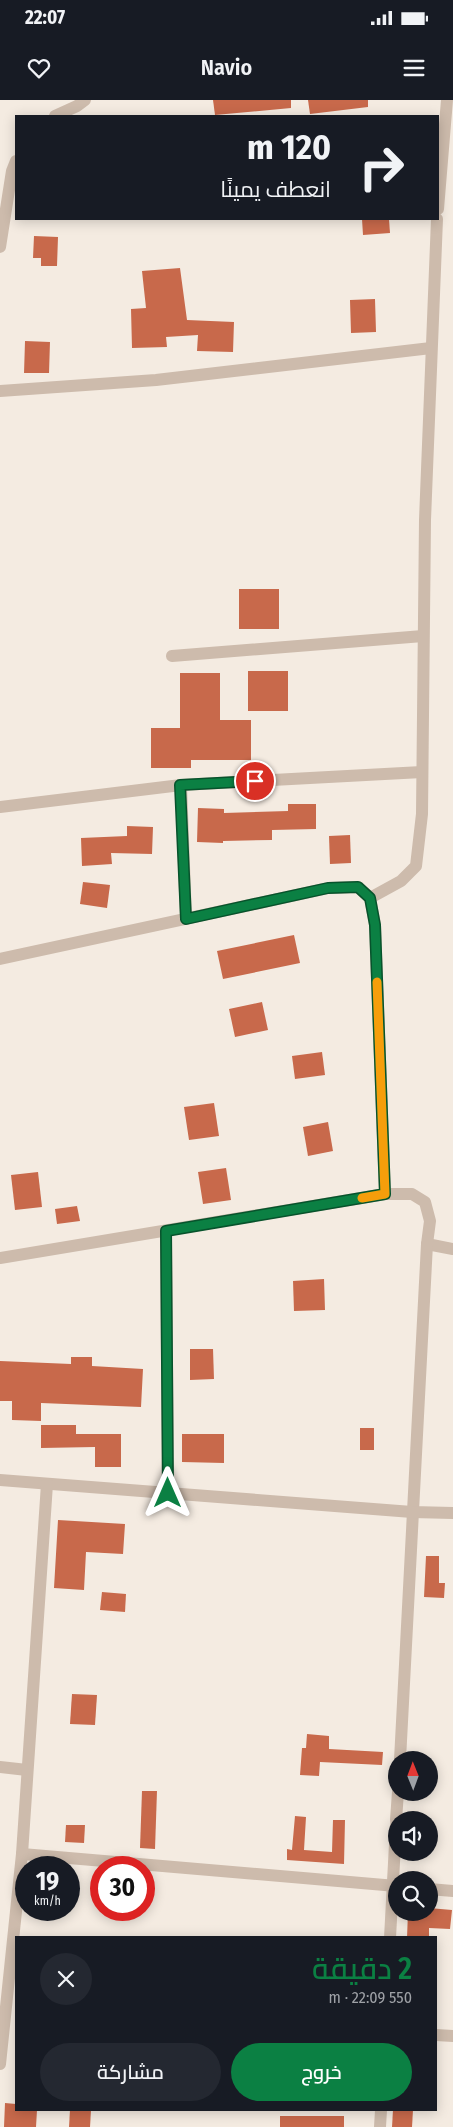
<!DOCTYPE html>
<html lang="ar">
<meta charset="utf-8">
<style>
body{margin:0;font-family:"Fira Sans Condensed",Cairo,sans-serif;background:#242831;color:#f1f3f6;direction:rtl;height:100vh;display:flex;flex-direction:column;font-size:19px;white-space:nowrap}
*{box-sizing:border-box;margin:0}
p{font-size:16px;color:#9ea1a6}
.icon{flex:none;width:28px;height:28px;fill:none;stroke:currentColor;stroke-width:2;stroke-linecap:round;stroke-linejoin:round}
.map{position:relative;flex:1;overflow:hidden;direction:ltr}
.drawer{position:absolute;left:15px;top:1836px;width:422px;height:175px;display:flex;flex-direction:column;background:#171b24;border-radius:0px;box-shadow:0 2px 12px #0003;direction:rtl}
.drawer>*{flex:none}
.banner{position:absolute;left:15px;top:15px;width:424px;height:105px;border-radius:0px;box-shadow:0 2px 12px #0003;direction:rtl;background:#171b24;color:#f1f3f6;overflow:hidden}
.needle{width:32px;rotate:359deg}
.buttons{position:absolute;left:388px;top:1651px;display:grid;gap:10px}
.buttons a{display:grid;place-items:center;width:50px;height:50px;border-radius:50%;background:#171b24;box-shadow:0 2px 12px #0003;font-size:25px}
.speed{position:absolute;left:15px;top:1756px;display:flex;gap:10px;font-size:25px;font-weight:700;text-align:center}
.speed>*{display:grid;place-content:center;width:65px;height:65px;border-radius:50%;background:#171b24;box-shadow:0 2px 12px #0003;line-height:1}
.speed small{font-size:12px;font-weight:400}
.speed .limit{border:8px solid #d22;background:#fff;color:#111}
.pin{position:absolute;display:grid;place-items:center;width:42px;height:42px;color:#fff;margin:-21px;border:2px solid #fff;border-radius:50%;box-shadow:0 1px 5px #0007}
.me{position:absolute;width:55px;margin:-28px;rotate:0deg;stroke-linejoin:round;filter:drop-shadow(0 0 4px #0008)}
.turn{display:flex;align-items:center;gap:18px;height:105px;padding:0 25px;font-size:22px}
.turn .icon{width:65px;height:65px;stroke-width:2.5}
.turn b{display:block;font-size:35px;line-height:42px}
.round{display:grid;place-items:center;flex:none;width:52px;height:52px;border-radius:26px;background:#242831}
.headline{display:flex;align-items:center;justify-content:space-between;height:85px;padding:0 25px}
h1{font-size:30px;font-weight:600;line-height:38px;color:#0b8043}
.primary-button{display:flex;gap:10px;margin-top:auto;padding:10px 25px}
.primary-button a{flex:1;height:58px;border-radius:30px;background:#0b8043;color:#fff;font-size:20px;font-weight:600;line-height:58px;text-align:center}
.primary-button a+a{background:#242831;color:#f1f3f6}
.status{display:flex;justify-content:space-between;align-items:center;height:35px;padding:0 25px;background:#171b24;direction:ltr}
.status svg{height:14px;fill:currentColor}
header{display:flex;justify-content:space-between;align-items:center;height:65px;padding:0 25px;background:#171b24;font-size:22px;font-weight:600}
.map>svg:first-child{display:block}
</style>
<div class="status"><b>22:07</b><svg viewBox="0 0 49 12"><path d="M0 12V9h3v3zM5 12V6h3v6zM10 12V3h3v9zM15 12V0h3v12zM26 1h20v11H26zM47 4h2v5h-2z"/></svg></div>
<header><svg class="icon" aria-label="menu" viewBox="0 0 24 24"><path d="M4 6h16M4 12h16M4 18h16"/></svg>Navio<svg class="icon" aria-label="heart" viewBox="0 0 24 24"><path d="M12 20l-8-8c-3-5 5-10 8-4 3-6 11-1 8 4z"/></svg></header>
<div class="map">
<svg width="453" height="2027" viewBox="0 0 453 2027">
<rect width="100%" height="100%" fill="#f4ebe1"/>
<g fill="#c8694b">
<polygon points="213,0 291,0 291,8 215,15"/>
<polygon points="308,0 368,0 368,7 310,14"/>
<polygon points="362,119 389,119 390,133 363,135"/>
<polygon points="34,136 58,137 57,166 41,166 41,158 33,158"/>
<polygon points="180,168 187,220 234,222 233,252 197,251 198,235 166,237 167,247 132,248 131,209 146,208 142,171"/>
<polygon points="375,199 376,232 351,233 350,200"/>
<polygon points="25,241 50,242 49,273 24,273"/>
<rect x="239" y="489" width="40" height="40"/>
<rect x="248" y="571" width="40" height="40"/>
<polygon points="180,573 220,573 220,620 251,620 251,660 191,660 191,668 151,668 151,628 180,628"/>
<polygon points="288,704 316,704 316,729 272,730 272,740 223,741 223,743 197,742 198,708 224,709 224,713 288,711"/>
<polygon points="127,726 153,727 152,754 111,753 112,764 82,766 81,738 127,736"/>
<polygon points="350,735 351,763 330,764 329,736"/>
<polygon points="83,782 110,785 107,808 80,804"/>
<polygon points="294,835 300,863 223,879 217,851"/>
<polygon points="262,902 268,930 235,937 229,909"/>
<polygon points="322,952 325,975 295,979 292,956"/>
<polygon points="214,1003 219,1036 189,1040 184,1007"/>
<polygon points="328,1022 333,1051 308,1056 303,1027"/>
<polygon points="226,1068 231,1100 203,1104 198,1072"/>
<polygon points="38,1072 42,1107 15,1110 11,1075"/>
<polygon points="77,1106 80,1121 57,1124 55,1109"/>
<polygon points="324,1179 325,1210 294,1211 293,1181"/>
<polygon points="190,1249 213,1249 214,1279 190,1280"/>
<polygon points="71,1257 92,1257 92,1266 143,1269 141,1307 41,1303 41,1321 12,1320 12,1301 0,1301 0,1261 71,1264"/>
<polygon points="41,1325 76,1325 76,1334 121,1334 121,1367 95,1367 95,1347 41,1348"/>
<rect x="360" y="1328" width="14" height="22"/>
<polygon points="182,1334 224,1334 224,1363 182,1362"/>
<polygon points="58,1420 125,1424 123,1454 86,1452 84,1490 54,1488"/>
<polygon points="426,1456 439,1456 439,1483 445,1483 444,1498 424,1497"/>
<polygon points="102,1492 126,1494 125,1512 100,1510"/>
<polygon points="72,1594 97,1595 95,1625 70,1624"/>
<polygon points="307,1634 329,1636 329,1649 383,1652 382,1665 320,1662 319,1676 300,1675 302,1648 306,1648"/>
<polygon points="142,1691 157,1691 155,1749 140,1748"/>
<polygon points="295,1716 306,1717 304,1750 332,1752 333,1720 345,1720 344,1764 287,1760 287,1749 292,1750"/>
<polygon points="66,1725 85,1725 84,1743 65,1742"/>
<polygon points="429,1808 452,1810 450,1829 429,1828 429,1838 407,1838 408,1812 429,1812"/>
<polygon points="5,2003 16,2004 16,2010 37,2010 36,2027 4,2027"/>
<polygon points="70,2010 91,2010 90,2027 69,2027"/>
<polygon points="393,2010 413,2010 412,2027 392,2027"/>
<rect x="280" y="2016" width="64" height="11"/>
</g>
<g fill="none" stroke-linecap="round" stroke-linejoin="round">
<g stroke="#cdbbac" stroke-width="12">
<polyline points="55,16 77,6 85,0"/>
<polyline points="438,109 447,0"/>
<polyline points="0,147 12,71 16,61"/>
<polyline points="0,291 156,280 431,248"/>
<polyline points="172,556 423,536"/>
<polyline points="181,685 186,819"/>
<polyline points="0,707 181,685 422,672"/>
<polyline points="370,798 401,781 416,766 422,714 425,420 437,119"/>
<polyline points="0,859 328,788 358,787 370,798 375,825 385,1094"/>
<polyline points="166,1131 168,1393"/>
<polyline points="427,1144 453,1149"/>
<polyline points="0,1158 385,1094 412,1094 425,1102 430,1121 427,1144 400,1660"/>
<polyline points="0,1380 412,1412 453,1413"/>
<polyline points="0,1667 27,1670"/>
<polyline points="396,1720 398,1692"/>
<polyline points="22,1754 396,1786"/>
<polyline points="429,1789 453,1791"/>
<polyline points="390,1838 396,1725"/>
<polyline points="436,1935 453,1936"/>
<polyline points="0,1964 22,1754 47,1384"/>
<polyline points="380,2027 381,2010"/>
</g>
</g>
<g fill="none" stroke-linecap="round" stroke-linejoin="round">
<g stroke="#07532c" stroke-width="12">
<polyline id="route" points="168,1393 166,1131 385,1094 375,825 370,798 358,787 328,788 186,819 180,685 255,681"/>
</g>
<use href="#route" stroke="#0b8043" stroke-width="9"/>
<polyline stroke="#f59e0b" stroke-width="9" points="362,1098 385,1094 377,882"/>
</g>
</svg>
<div class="buttons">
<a><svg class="needle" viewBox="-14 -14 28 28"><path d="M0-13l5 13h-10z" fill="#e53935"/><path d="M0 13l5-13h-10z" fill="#9ea1a6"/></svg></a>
<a><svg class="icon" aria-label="sound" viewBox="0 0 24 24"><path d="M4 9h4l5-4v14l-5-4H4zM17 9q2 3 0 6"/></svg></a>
<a><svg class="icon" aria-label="search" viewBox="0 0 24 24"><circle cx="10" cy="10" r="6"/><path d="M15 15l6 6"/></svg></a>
</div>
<div class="speed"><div>19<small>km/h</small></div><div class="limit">30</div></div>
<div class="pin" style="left:255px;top:681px;background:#d93025"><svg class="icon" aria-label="arrive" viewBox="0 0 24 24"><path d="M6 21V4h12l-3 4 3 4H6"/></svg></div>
<svg class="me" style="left:168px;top:1393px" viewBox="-20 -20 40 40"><path d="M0-17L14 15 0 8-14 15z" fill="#0b8043" stroke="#fff" stroke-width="4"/></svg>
<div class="banner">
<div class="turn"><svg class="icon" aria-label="right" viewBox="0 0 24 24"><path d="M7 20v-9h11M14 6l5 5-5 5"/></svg><div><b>120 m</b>انعطف يمينًا</div></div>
</div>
<section class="drawer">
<div class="headline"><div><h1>2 دقيقة</h1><p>550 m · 22:09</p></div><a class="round"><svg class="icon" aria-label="close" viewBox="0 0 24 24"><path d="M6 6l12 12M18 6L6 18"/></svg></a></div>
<div class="primary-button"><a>خروج</a><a>مشاركة</a></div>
</section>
</div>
